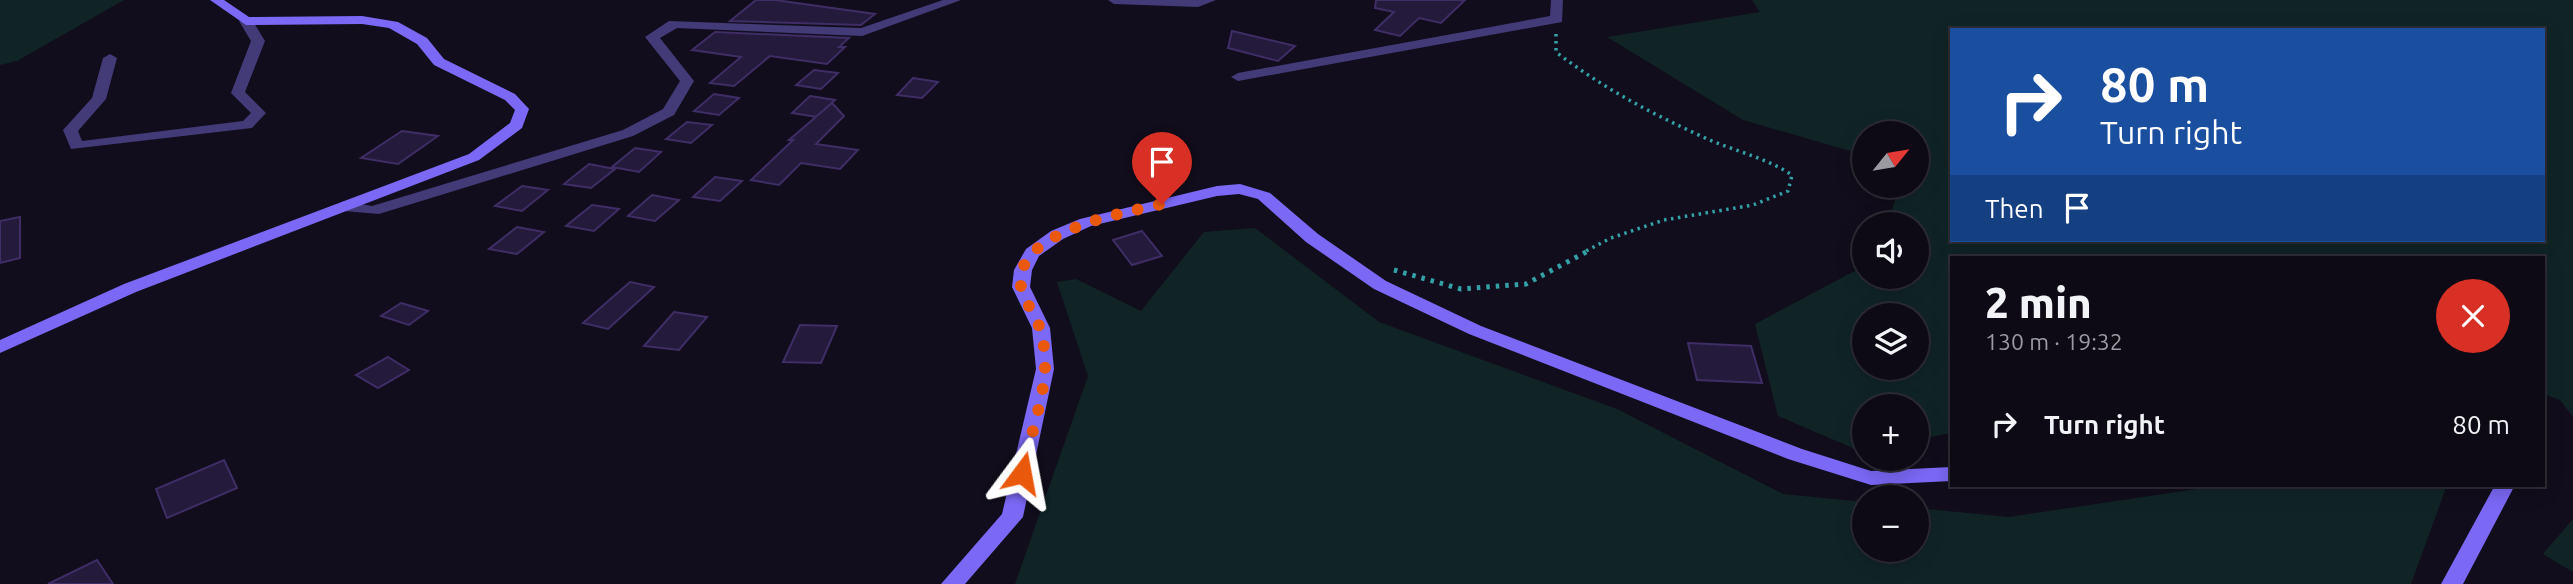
<!DOCTYPE html>
<meta charset="utf-8">
<style>
body{margin:0;font-family:Ubuntu,sans-serif;background:#16131e;color:#f1f3f6;height:100vh;display:flex;flex-direction:column;font-size:26px;white-space:nowrap}
*{box-sizing:border-box;margin:0}
p{font-size:23px;color:#9a9aa0}
.icon{flex:none;width:38px;height:38px;fill:none;stroke:currentColor;stroke-width:2;stroke-linecap:round;stroke-linejoin:round}
.map{position:relative;flex:1;overflow:hidden}
.panel{position:absolute;left:1950px;top:256px;width:595px;height:231px;display:flex;flex-direction:column;background:#0d0a15;border-radius:0px;box-shadow:0 4px 18px #0003,0 0 0 2px #2d2b34}
.panel>*{flex:none}
.banner{position:absolute;left:1950px;top:28px;width:595px;height:214px;border-radius:0px;box-shadow:0 4px 18px #0003,0 0 0 2px #2d2b34;background:#1a4fa0;color:#fff;overflow:hidden}
.needle{width:46px;rotate:60deg}
.controls{position:absolute;left:1852px;top:121px;display:grid;gap:14px}
.controls a{display:grid;place-items:center;width:77px;height:77px;border-radius:50%;background:#0d0a15;box-shadow:0 4px 18px #0003,0 0 0 2px #2d2b34;font-size:35px}
.pin{position:absolute;display:grid;place-items:center;width:60px;height:60px;color:#fff;margin:-72px -30px;border-radius:50% 50% 50% 0;rotate:-45deg;box-shadow:0 0 7px #0007}
.pin .icon{rotate:45deg}
.me{position:absolute;width:77px;margin:-38px;rotate:13deg;stroke-linejoin:round;filter:drop-shadow(0 0 5px #0008)}
.turn{display:flex;align-items:center;gap:24px;height:147px;padding:0 35px;font-size:32px}
.turn .icon{width:91px;height:91px;stroke-width:2.5}
.turn b{display:block;font-size:49px;line-height:60px}
.then{display:flex;align-items:center;height:66px;padding:0 35px;background:#0003;gap:14px;font-size:26px}
.round{display:grid;place-items:center;flex:none;width:74px;height:74px;border-radius:37px;background:#16131e}
.summary{display:flex;align-items:center;justify-content:space-between;height:119px;padding:0 35px}
h1{font-size:42px;font-weight:800;line-height:52px}
ul{padding:0;list-style:none}
li{display:flex;align-items:center;gap:21px;height:98px;padding:0 35px}
li div{flex:1}
li b{display:block;font-size:26px}
li em{font-style:normal}
.map>svg:first-child{display:block}
</style>
<div class="map">
<svg width="2573" height="584" viewBox="0 0 2573 584">
<rect width="100%" height="100%" fill="#110d1c"/>
<g fill="#102426" fill-rule="evenodd">
<polygon points="0,0 124,0 17,61 0,65"/>
<path d="M1752,0h821v417l-13,-17 -17,-6v-137h-592v176l-35,7v-34h-52l-2,46 -84,-36 -23,-92 109,-58v10h52v-52h-28l11,-38h17v-53h-52v22l-121,-35 -136,-83 153,-25zM1951,30h592v210h-592zM1864,315h52v53h-52z"/>
<polygon points="1255,228 1379,322 1617,409 1783,494 1864,502 1864,550 1916,550 1916,508 2009,517 2223,485 2447,485 2411,584 1015,584 1088,376 1057,282 1076,279 1141,311 1204,232"/>
<polygon points="2573,519 2573,572 2543,554"/>
</g>
<g fill="#241a3c" stroke="#3f2d66" stroke-width="2">
<polygon points="756,0 775,0 875,14 861,25 730,21"/>
<polygon points="1376,0 1465,0 1441,23 1419,18 1400,36 1375,30 1394,12 1375,8"/>
<polygon points="1232,31 1295,46 1278,61 1228,48"/>
<polygon points="715,32 849,38 839,47 845,47 827,64 770,56 734,86 710,83 741,57 692,50"/>
<polygon points="814,70 838,73 821,89 796,85"/>
<polygon points="913,78 938,82 922,98 897,95"/>
<polygon points="714,94 739,98 719,115 694,111"/>
<polygon points="810,96 835,100 817,117 792,113"/>
<polygon points="832,103 844,116 816,144 858,150 840,169 801,163 779,185 751,180 793,140 789,140"/>
<polygon points="687,122 712,125 691,143 666,139"/>
<polygon points="402,131 438,136 398,164 361,158"/>
<polygon points="635,148 661,152 639,172 612,167"/>
<polygon points="589,164 615,169 591,188 564,184"/>
<polygon points="715,177 742,181 720,201 693,197"/>
<polygon points="522,186 548,190 522,211 495,206"/>
<polygon points="652,195 679,200 655,221 628,216"/>
<polygon points="592,205 619,209 594,231 566,226"/>
<polygon points="20,217 20,258 0,263 0,221"/>
<polygon points="517,227 544,232 517,254 489,249"/>
<polygon points="1142,231 1162,256 1132,265 1113,240"/>
<polygon points="630,282 654,287 608,329 583,323"/>
<polygon points="401,303 428,311 409,325 381,316"/>
<polygon points="674,312 707,317 679,350 644,346"/>
<polygon points="800,325 837,326 821,363 783,362"/>
<polygon points="1688,343 1751,346 1762,383 1697,380"/>
<polygon points="388,357 409,370 378,388 356,375"/>
<polygon points="224,460 237,488 167,518 156,489"/>
<polygon points="97,560 113,584 48,584"/>
</g>
<g fill="none" stroke-linecap="round" stroke-linejoin="round">
<path stroke="#34a1a7" stroke-width="3.5" stroke-dasharray="2.5 4.5" stroke-linecap="butt" d="M1556,34v18c48,37 100,64 156,89 27,11 56,18 80,34l-4,16 -35,14 -89,15 -53,18 -27,14"/>
<polyline stroke="#34a1a7" stroke-width="5" stroke-dasharray="3.5 6" stroke-linecap="butt" points="1394,270 1461,289 1526,284 1588,251"/>
<g fill="#433a78" fill-rule="evenodd">
<polygon points="943,0 961,0 862,36 677,28 660,38 694,81 674,115 633,136 379,214 344,211 336,206 344,201 372,206 623,130 663,109 680,81 645,37 669,21 861,28"/>
<polygon points="1108,0 1216,0 1198,7 1114,4"/>
<polygon points="1551,0 1563,0 1562,22 1238,81 1231,77 1238,73 1550,16"/>
<polygon points="246,17 251,18 265,41 245,92 266,113 252,128 71,149 63,130 92,98 103,58 110,54 117,58 106,99 78,131 82,141 243,121 251,113 231,93 251,41 239,21"/>
</g>
<g fill="#7b68f5" fill-rule="evenodd">
<polygon points="210,0 224,0 249,17 362,16 398,22 427,38 444,59 515,94 529,109 522,128 479,160 136,292 0,353 0,340 124,284 469,154 510,123 515,110 505,100 434,65 417,44 389,28 362,24 246,25"/>
<polygon points="1240,184 1270,193 1318,234 1386,281 1481,326 1802,449 1871,471 1951,467 1951,481 1871,485 1788,459 1469,334 1374,289 1306,242 1258,199 1239,194 1217,196 1091,226 1063,239 1039,256 1032,270 1030,287 1050,328 1054,369 1023,517 965,584 941,584 1002,514 1036,369 1032,328 1012,287 1014,270 1026,249 1051,231 1080,219 1217,186"/>
<polygon points="2495,485 2515,485 2463,584 2441,584"/>
</g>
</g>
<g fill="none" stroke-linecap="round" stroke-linejoin="round">
<path stroke="#ea580c" stroke-width="12" stroke-dasharray="0 21.6" d="M1022,473c7,-32 22,-74 23,-105 0,-12 -1,-31 -6,-42 -4,-13 -16,-26 -18,-39 -9,-56 104,-74 141,-83"/>
</g>
</svg>
<div class="controls">
<a><svg class="needle" viewBox="-14 -14 28 28"><path d="M0-13l5 13h-10z" fill="#e53935"/><path d="M0 13l5-13h-10z" fill="#9a9aa0"/></svg></a>
<a><svg class="icon" aria-label="sound" viewBox="0 0 24 24"><path d="M4 9h4l5-4v14l-5-4H4zM17 9q2 3 0 6"/></svg></a>
<a><svg class="icon" aria-label="layers" viewBox="0 0 24 24"><path d="M12 4l9 5-9 5-9-5zM3 14l9 5 9-5"/></svg></a>
<a>+</a>
<a>−</a>
</div>
<div class="pin" style="left:1162px;top:204px;background:#d93025"><svg class="icon" aria-label="arrive" viewBox="0 0 24 24"><path d="M6 21V4h12l-3 4 3 4H6"/></svg></div>
<svg class="me" style="left:1022px;top:473px" viewBox="-20 -20 40 40"><path d="M0-17L14 15 0 8-14 15z" fill="#ea580c" stroke="#fff" stroke-width="4"/></svg>
<div class="banner">
<div class="turn"><svg class="icon" aria-label="right" viewBox="0 0 24 24"><path d="M7 20v-9h11M14 6l5 5-5 5"/></svg><div><b>80 m</b>Turn right</div></div>
<div class="then">Then<svg class="icon" aria-label="arrive" viewBox="0 0 24 24"><path d="M6 21V4h12l-3 4 3 4H6"/></svg></div>
</div>
<section class="panel">
<div class="summary"><div><h1>2 min</h1><p>130 m · 19:32</p></div><a class="round" style="background:#d93025;color:#fff"><svg class="icon" aria-label="close" viewBox="0 0 24 24"><path d="M6 6l12 12M18 6L6 18"/></svg></a></div>
<ul>
<li><svg class="icon" aria-label="right" viewBox="0 0 24 24"><path d="M7 20v-9h11M14 6l5 5-5 5"/></svg><div><b>Turn right</b></div><em>80 m</em></li>
</ul>
</section>
</div>
